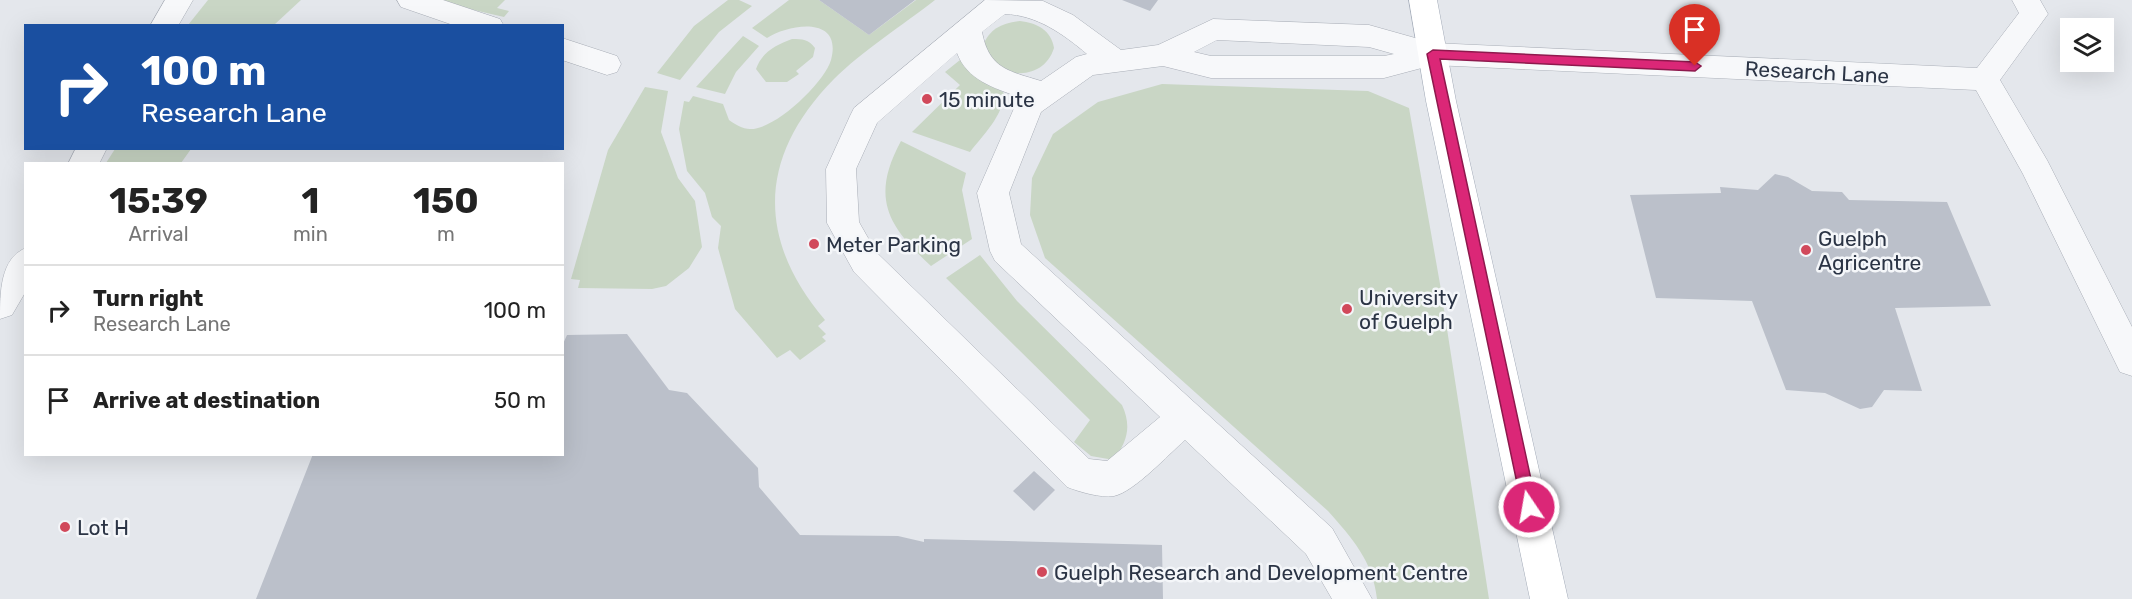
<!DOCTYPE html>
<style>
body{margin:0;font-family:Rubik,sans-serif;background:#f2f2f2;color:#222;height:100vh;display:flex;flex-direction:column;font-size:22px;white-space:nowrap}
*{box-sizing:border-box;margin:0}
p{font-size:20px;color:#767676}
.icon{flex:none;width:33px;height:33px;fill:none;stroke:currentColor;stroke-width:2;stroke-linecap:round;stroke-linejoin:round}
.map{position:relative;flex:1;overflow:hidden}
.drawer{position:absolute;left:24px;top:162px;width:540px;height:294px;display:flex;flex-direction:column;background:#fff;border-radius:0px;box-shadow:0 6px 24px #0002}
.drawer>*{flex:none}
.banner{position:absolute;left:24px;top:24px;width:540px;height:126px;border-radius:0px;box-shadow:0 6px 24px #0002;background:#1a4fa0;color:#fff;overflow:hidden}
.fabs{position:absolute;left:2060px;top:18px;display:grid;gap:12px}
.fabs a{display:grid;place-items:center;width:54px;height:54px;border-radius:0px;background:#fff;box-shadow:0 6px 24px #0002;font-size:30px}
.pin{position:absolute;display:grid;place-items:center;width:51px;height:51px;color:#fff;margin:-62px -26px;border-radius:50% 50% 50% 0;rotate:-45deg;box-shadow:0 0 6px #0007}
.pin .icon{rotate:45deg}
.me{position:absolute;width:66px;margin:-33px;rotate:348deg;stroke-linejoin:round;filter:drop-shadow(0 0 4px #0008)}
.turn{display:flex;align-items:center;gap:21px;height:126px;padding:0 18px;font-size:27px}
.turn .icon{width:78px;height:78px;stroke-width:2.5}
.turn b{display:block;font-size:42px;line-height:51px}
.eta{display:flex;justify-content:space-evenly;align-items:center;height:102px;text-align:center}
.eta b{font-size:36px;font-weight:700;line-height:42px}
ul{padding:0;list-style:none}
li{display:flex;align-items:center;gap:18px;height:90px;padding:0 18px;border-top:2px solid #e0e0e0}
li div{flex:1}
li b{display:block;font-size:22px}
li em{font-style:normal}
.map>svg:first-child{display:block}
</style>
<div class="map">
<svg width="2132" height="599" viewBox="0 0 2132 599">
<rect width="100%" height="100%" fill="#e4e7ec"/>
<g fill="#c9d6c5">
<polygon points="208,0 301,0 274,25 188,25"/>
<polygon points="431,0 505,0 497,8 509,11 504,17"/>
<polygon points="728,0 739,0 752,6 719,32 680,80 657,73 694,26"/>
<path d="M789,0h30l50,35 47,-35h19c-32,25 -74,52 -101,79 -76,77 -78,160 -9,241l-7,6 8,8 -4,3 4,4 -26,19 -10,-10 -13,8 -42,-49 -17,-61 3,-22 -9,-9 -7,-24 -18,-22 -8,-42 5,-28 5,1 4,-6 30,8 6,16c5,4 14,9 21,9 25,1 74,-46 81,-69 12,-45 -42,-36 -64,-22l-15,-10z"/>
<path d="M1020,21c17,2 31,9 34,27 -8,25 -32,29 -55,23l-16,-25c6,-17 19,-23 37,-25z"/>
<polygon points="743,36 759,46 736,72 725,94 696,87"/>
<path d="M792,39c11,0 16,0 23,9l-2,9 -17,14 3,3 -12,8h-21l-10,-13c6,-17 20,-24 36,-30z"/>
<path d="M960,60l44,33c0,22 -21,42 -34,59l-58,-20 48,-47 -15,-13z"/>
<path d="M1162,84l206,7 41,17 31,176 49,315h-112c-4,-38 -25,-61 -49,-88l-283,-253 -15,-43 2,-37 21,-44 45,-32z"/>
<polygon points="645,87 668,91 661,132 678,178 695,201 702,247 689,268 666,286 652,289 578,288 580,280 571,279 608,150"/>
<path d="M901,141l65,32 -4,17 10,49 -41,27c-43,-40 -61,-68 -30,-125z"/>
<polygon points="115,149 115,148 191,149 181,163 106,163"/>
<path d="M980,255l37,46 105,104c10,22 5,36 -8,55l-23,-4 -17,-14 16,-22 -144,-142z"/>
</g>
<g fill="#bbc0ca">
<polygon points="819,0 915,0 869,35"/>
<polygon points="1122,0 1158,0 1150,11"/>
<polygon points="1775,174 1788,177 1812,191 1842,192 1849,200 1947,202 1991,306 1895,308 1922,391 1884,390 1872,407 1860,409 1825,393 1786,390 1752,301 1656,298 1630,195 1721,193 1720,187 1758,190"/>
<polygon points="627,334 669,390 687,393 758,468 759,487 800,535 898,536 924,542 924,539 1162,545 1163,599 256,599 313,454 562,454 562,346 567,335"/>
<polygon points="1034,471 1055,490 1034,511 1013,491"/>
</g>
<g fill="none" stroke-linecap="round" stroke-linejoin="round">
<g stroke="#a9aeb7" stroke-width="1">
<g id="minor">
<polygon points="165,0 193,0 178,26 150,26"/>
<polygon points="397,0 443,0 500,19 504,26 456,26 401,7"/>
<path d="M985,0l58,1 30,14 48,35 37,-5 55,-26 156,6 64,18 544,25 42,-55 -7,-13h28l8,14 -48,66 47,80 85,167v49l-12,-4 -97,-198 -47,-84 -543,-25 -49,13h-173l-48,-12 -70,9 -52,37 -32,81 12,51 311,284 40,71h-40l-26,-45 -121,-114c-16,14 -51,52 -71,56 -14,2 -34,-4 -47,-9l-213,-215 -27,-49 -1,-54 24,-53 4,-8zM1005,14c32,1 58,20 82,40l-11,3 -35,24c-32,-10 -52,-12 -59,-49zM1217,40l152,7 25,7 -10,2h-173l-17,-4zM957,53c10,27 37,35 62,44l-42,96 13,58 5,10 165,156 -53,44 -18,-2 -213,-207 -17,-30 -3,-53 21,-46z"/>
<polygon points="562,38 617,56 621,64 617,72 607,75 562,60"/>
<polygon points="76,148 107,148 99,164 68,164"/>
<path d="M26,248v43l-14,24 -12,4c0,-26 0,-61 26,-71z"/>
</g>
</g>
<g stroke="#a3abb8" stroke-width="1">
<polygon id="major" points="1409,0 1437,0 1456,101 1568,599 1530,599 1426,101"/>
</g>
<use href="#minor" fill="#f7f8fa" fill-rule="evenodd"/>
<use href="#major" fill="#fff" fill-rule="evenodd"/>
</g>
<polygon fill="#db2777" stroke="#8e194d" stroke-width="1.5" points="1433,50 1695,62 1701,66 1695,71 1440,59 1537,507 1535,512 1529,514 1524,512 1522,507 1427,54"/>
<g fill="#d1495b" stroke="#f4f6f9" stroke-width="2">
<circle cx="927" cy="99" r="6"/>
<circle cx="814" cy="244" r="6"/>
<circle cx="1806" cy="250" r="6"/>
<circle cx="1347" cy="309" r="6"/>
<circle cx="65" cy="527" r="6"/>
<circle cx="1042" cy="572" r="6"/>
</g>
<g text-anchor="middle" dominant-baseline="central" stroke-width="5" stroke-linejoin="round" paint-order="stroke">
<g font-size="21" fill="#2b3445" stroke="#f4f6f9">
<text transform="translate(1817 72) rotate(3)">Research Lane</text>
</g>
<g font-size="21" fill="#2b3445" stroke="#f4f6f9" text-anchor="start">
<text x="939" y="99">15 minute</text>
<text x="1818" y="238">Guelph<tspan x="1818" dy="24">Agricentre</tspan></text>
<text x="826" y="244">Meter Parking</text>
<text x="1359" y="297">University<tspan x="1359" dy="24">of Guelph</tspan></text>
<text x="77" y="527">Lot H</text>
<text x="1054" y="572">Guelph Research and Development Centre</text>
</g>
</g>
</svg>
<div class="fabs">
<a><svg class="icon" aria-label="layers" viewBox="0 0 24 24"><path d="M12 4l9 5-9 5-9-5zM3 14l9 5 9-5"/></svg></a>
</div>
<div class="pin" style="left:1695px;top:66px;background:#d93025"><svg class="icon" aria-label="arrive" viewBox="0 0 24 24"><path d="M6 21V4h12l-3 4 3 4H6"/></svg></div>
<svg class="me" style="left:1529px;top:507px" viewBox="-20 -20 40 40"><circle r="17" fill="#db2777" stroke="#fff" stroke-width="3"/><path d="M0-11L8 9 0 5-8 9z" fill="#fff"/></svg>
<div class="banner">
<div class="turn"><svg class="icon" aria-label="right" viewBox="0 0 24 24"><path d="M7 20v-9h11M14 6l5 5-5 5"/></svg><div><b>100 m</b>Research Lane</div></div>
</div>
<section class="drawer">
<div class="eta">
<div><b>15:39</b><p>Arrival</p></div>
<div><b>1</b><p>min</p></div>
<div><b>150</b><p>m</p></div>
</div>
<ul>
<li><svg class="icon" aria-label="right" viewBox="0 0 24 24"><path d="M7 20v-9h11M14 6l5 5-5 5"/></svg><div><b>Turn right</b><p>Research Lane</p></div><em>100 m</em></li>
<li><svg class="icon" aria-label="arrive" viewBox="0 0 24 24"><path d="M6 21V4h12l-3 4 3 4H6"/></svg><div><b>Arrive at destination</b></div><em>50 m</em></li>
</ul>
</section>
</div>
